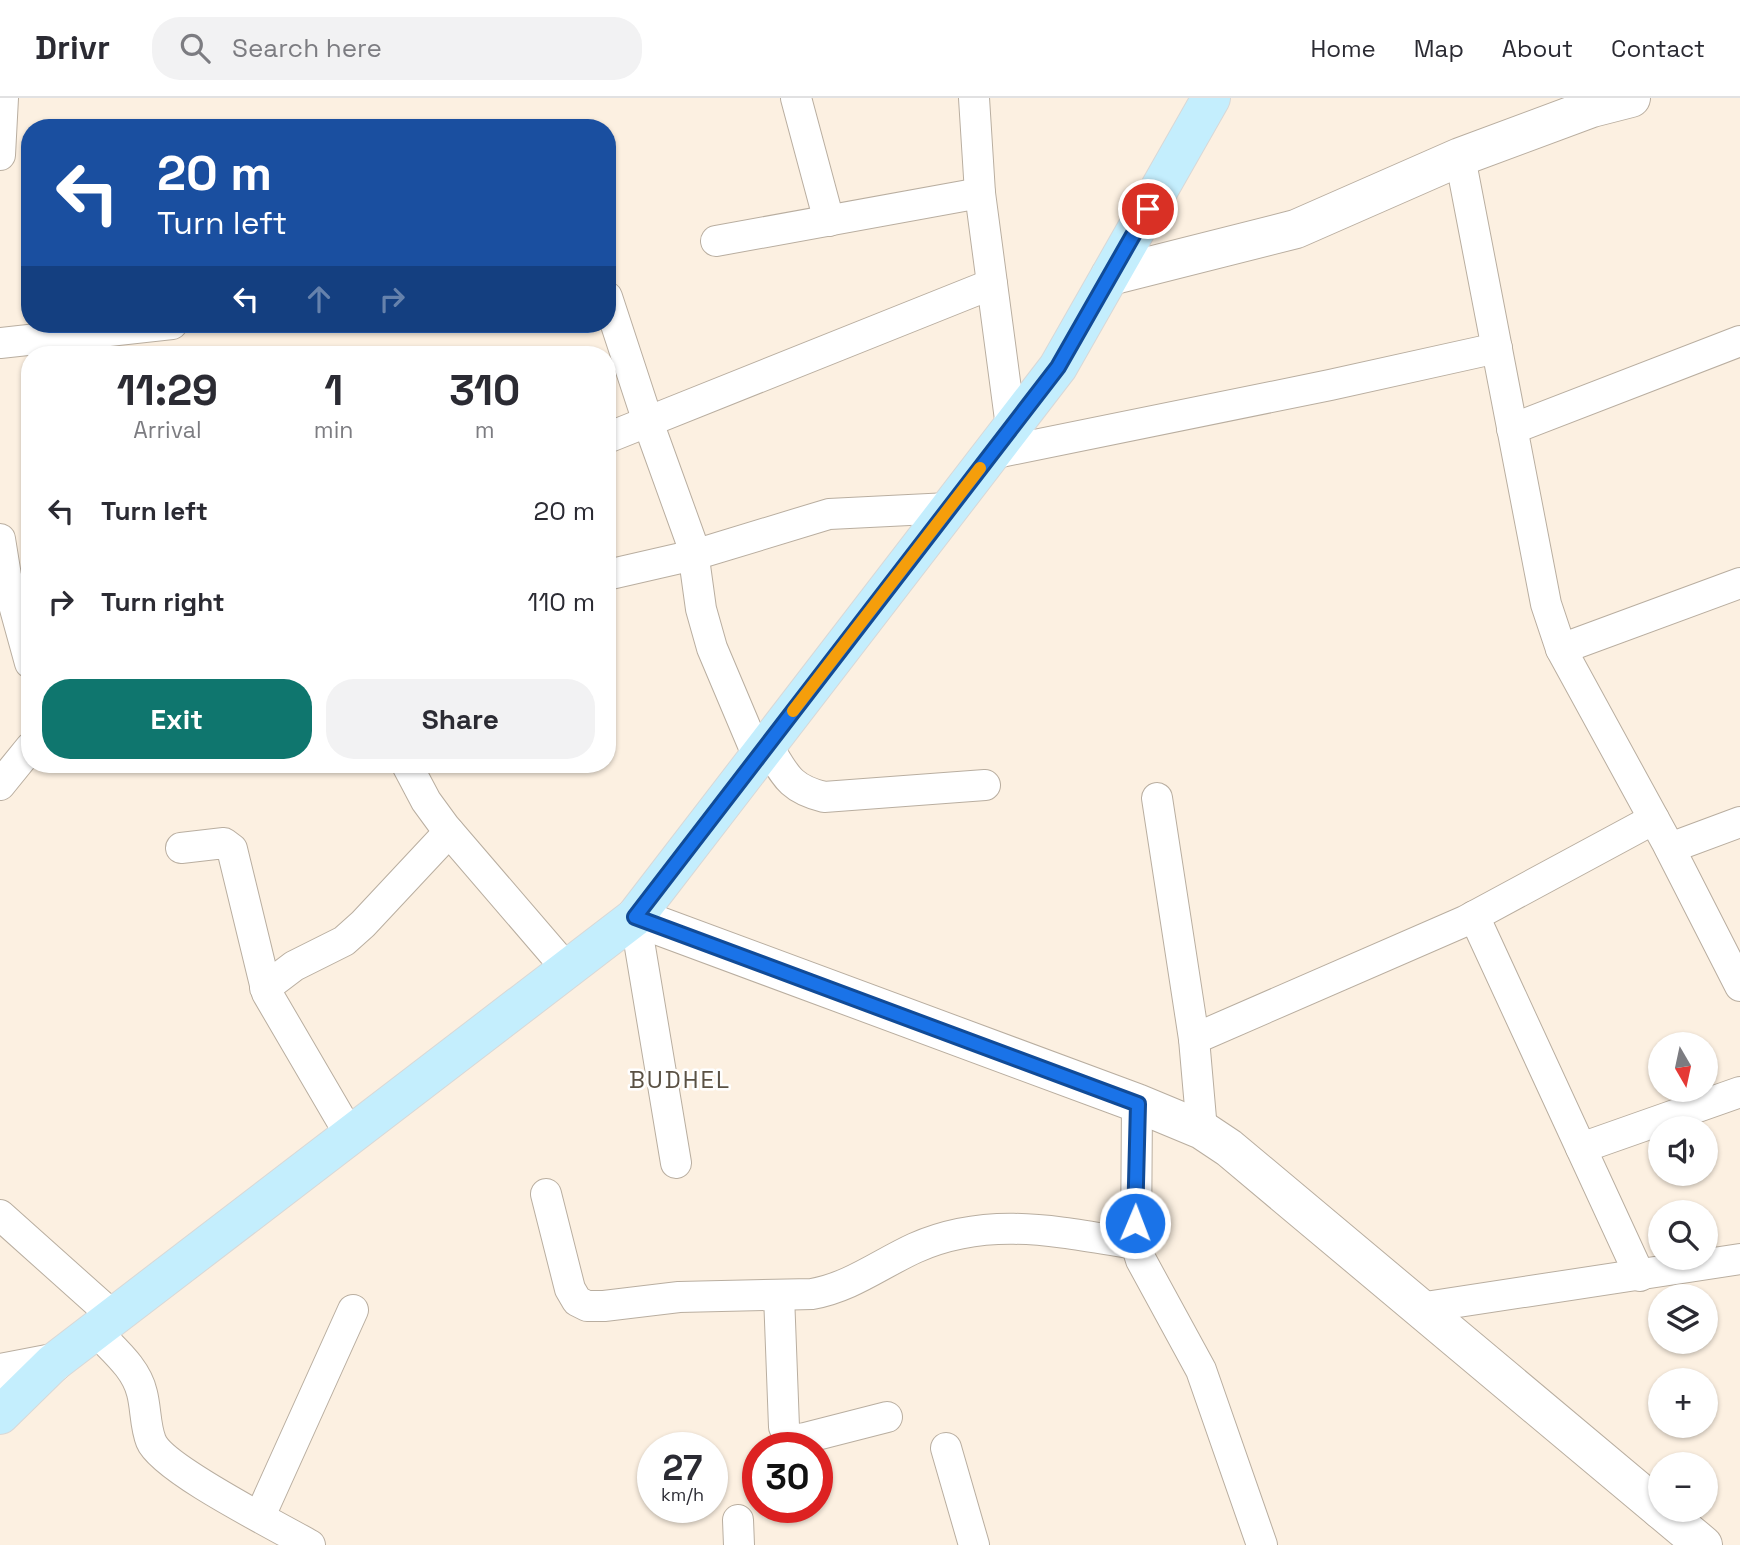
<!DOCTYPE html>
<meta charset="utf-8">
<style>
body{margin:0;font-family:"Space Grotesk",sans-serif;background:#f2f2f3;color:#2b2b33;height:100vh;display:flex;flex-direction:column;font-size:26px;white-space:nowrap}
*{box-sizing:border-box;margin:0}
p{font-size:23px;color:#7c7c81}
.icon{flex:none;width:38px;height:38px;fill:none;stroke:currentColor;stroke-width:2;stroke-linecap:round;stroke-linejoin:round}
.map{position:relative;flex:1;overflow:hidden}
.sheet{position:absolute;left:21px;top:248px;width:595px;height:427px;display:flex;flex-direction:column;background:#fff;border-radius:28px;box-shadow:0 2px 5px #0004}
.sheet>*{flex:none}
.banner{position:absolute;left:21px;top:21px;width:595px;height:214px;border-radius:28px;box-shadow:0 2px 5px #0004;background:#1a4fa0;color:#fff;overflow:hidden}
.needle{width:46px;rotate:171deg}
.controls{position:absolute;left:1648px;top:934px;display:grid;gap:14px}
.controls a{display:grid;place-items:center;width:70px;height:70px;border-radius:50%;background:#fff;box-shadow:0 2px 5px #0004;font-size:35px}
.speed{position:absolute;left:637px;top:1334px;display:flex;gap:14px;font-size:35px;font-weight:700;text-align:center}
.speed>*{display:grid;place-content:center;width:91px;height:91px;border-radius:50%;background:#fff;box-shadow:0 2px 5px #0004;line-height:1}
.speed small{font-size:18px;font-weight:400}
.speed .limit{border:10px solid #d22;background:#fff;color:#111}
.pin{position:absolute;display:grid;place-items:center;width:60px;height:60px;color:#fff;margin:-30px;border:4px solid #fff;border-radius:50%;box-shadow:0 2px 7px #0007}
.me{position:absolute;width:77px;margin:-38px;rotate:1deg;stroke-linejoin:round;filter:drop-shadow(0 0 5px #0008)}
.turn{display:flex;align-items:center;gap:24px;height:147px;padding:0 21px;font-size:32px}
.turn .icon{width:91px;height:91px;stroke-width:2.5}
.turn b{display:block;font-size:49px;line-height:60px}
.lanes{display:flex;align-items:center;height:66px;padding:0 21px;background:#0003;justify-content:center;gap:35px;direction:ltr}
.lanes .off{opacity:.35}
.eta{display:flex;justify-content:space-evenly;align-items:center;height:119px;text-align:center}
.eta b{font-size:42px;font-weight:600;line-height:49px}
.primary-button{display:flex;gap:14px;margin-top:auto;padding:14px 21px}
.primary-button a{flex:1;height:80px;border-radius:28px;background:#0f766e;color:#fff;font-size:28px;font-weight:600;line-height:80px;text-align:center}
.primary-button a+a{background:#f2f2f3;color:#2b2b33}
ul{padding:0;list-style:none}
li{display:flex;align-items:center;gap:21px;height:91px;padding:0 21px}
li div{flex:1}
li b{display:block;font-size:26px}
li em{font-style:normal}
header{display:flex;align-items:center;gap:42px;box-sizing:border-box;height:98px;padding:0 35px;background:#fff;border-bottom:2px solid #e1e1e2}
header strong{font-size:33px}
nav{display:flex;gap:38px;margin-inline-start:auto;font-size:24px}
.search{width:490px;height:63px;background:#f2f2f3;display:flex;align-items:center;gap:18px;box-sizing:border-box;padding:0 24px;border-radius:28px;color:#7c7c81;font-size:26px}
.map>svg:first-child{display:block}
</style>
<header>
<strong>Drivr</strong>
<div class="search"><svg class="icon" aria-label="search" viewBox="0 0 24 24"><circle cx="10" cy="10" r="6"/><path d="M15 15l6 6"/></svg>Search here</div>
<nav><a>Home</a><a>Map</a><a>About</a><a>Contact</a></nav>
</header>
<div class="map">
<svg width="1740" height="1447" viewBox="0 0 1740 1447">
<rect width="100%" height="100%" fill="#fcf0e1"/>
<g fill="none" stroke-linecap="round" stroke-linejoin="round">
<g stroke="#b9aea0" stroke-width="32">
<g id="minor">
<polyline points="796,0 829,123"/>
<polyline points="974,0 980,95 1011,329"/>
<polyline points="0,57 3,0"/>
<polyline points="1460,59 1546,506 1561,551 1666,743 1740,888"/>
<polyline points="716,143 980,95"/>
<polyline points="607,199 648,324 692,446 701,511 712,550 758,659"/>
<polyline points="0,245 172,226"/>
<polyline points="1512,331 1740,243"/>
<polyline points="607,340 992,186"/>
<polyline points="991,356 1330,287 1497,250"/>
<polyline points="0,441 6,478 30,565"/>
<polyline points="607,477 694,457 829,416 949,410"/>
<polyline points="1561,551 1740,485"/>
<path d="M767,647c18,29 21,43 57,52l161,-12"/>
<polyline points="407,667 426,703 445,729 567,871"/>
<polyline points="0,687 30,650"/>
<polyline points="1157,700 1194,941 1202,1032"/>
<polyline points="181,750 224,745 232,751 267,895 350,1037"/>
<polyline points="1670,750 1740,724"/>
<polyline points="1474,818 1640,1178"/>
<polyline points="635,819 676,1065"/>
<polyline points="265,890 294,868 344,843 363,826 449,734"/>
<polyline points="1194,941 1465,823 1654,721"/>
<polyline points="1137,1005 1136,1146 1141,1162 1201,1272 1262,1447"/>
<polyline points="1581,1050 1740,994"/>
<path d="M546,1096l24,95 7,12 10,5h17l75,-9 133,-3c39,-7 68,-30 103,-46 74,-33 145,-16 221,-4"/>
<polyline points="0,1117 113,1218"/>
<path d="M779,1197l5,132c4,9 7,11 17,12l86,-22"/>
<polyline points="1419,1210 1740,1161"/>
<path d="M95,1232c17,19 41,37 47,63 4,15 3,33 9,48 11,28 128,86 159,104"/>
<polyline points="946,1350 974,1447"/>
<polyline points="260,1418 353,1212"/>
<polyline points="738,1422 739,1447"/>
</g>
</g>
<g stroke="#b9aea0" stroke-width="40">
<g id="tertiary">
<polyline points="1110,178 1296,131 1460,59 1592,10 1631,0"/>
<polyline points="635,819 1137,1005 1202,1032 1229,1050 1661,1412"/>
<polyline points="0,1275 53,1265"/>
<polyline points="1661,1412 1703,1447"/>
</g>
</g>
<g stroke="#d8d8d7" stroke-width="40">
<polyline id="primary" points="0,1317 53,1265 635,819 1058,269 1211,0"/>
</g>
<use href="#minor" stroke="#fff" stroke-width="30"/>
<use href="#tertiary" stroke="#fff" stroke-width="38"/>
<use href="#primary" stroke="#c4eefd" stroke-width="38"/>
</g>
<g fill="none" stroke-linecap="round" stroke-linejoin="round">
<g stroke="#114b97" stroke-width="18">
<polyline id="route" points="1135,1125 1138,1006 635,819 1058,269 1148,111"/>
</g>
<use href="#route" stroke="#1a73e8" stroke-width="12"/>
<polyline stroke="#f59e0b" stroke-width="12" points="793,613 980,370"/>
</g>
<g text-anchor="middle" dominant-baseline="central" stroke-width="5" stroke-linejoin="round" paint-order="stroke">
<g font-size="24" letter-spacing="2" fill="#5a5144" stroke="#fff">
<text x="680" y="981">BUDHEL</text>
</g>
</g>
</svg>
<div class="controls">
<a><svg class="needle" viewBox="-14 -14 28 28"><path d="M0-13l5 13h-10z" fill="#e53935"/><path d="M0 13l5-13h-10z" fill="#7c7c81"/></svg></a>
<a><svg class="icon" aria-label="sound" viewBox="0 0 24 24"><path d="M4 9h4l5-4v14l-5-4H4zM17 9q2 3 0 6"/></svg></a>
<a><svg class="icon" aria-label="search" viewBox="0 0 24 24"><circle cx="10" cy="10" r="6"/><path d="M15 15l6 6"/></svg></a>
<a><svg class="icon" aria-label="layers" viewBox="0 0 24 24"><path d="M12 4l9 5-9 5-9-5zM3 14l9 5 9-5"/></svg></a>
<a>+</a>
<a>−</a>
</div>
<div class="speed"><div>27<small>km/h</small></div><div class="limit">30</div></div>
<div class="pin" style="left:1148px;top:111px;background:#d93025"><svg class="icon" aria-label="arrive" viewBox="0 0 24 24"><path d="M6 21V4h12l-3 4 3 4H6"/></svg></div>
<svg class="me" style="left:1135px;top:1125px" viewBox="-20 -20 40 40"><circle r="17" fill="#1a73e8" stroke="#fff" stroke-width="3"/><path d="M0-11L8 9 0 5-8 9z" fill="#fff"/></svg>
<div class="banner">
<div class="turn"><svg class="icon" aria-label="left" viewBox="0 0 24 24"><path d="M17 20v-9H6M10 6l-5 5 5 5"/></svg><div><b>20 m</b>Turn left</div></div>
<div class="lanes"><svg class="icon" aria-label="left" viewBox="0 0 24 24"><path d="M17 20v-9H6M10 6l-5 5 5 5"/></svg><svg class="icon off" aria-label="ahead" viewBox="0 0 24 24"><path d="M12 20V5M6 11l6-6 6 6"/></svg><svg class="icon off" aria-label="right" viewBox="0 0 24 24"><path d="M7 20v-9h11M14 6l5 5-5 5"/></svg></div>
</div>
<section class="sheet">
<div class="eta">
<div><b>11:29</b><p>Arrival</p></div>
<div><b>1</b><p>min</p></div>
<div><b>310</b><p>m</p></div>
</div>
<ul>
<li><svg class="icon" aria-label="left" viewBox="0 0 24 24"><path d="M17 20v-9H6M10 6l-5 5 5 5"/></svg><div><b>Turn left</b></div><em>20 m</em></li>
<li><svg class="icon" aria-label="right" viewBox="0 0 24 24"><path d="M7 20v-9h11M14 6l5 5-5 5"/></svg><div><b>Turn right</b></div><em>110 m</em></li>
</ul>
<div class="primary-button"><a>Exit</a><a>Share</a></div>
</section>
</div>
